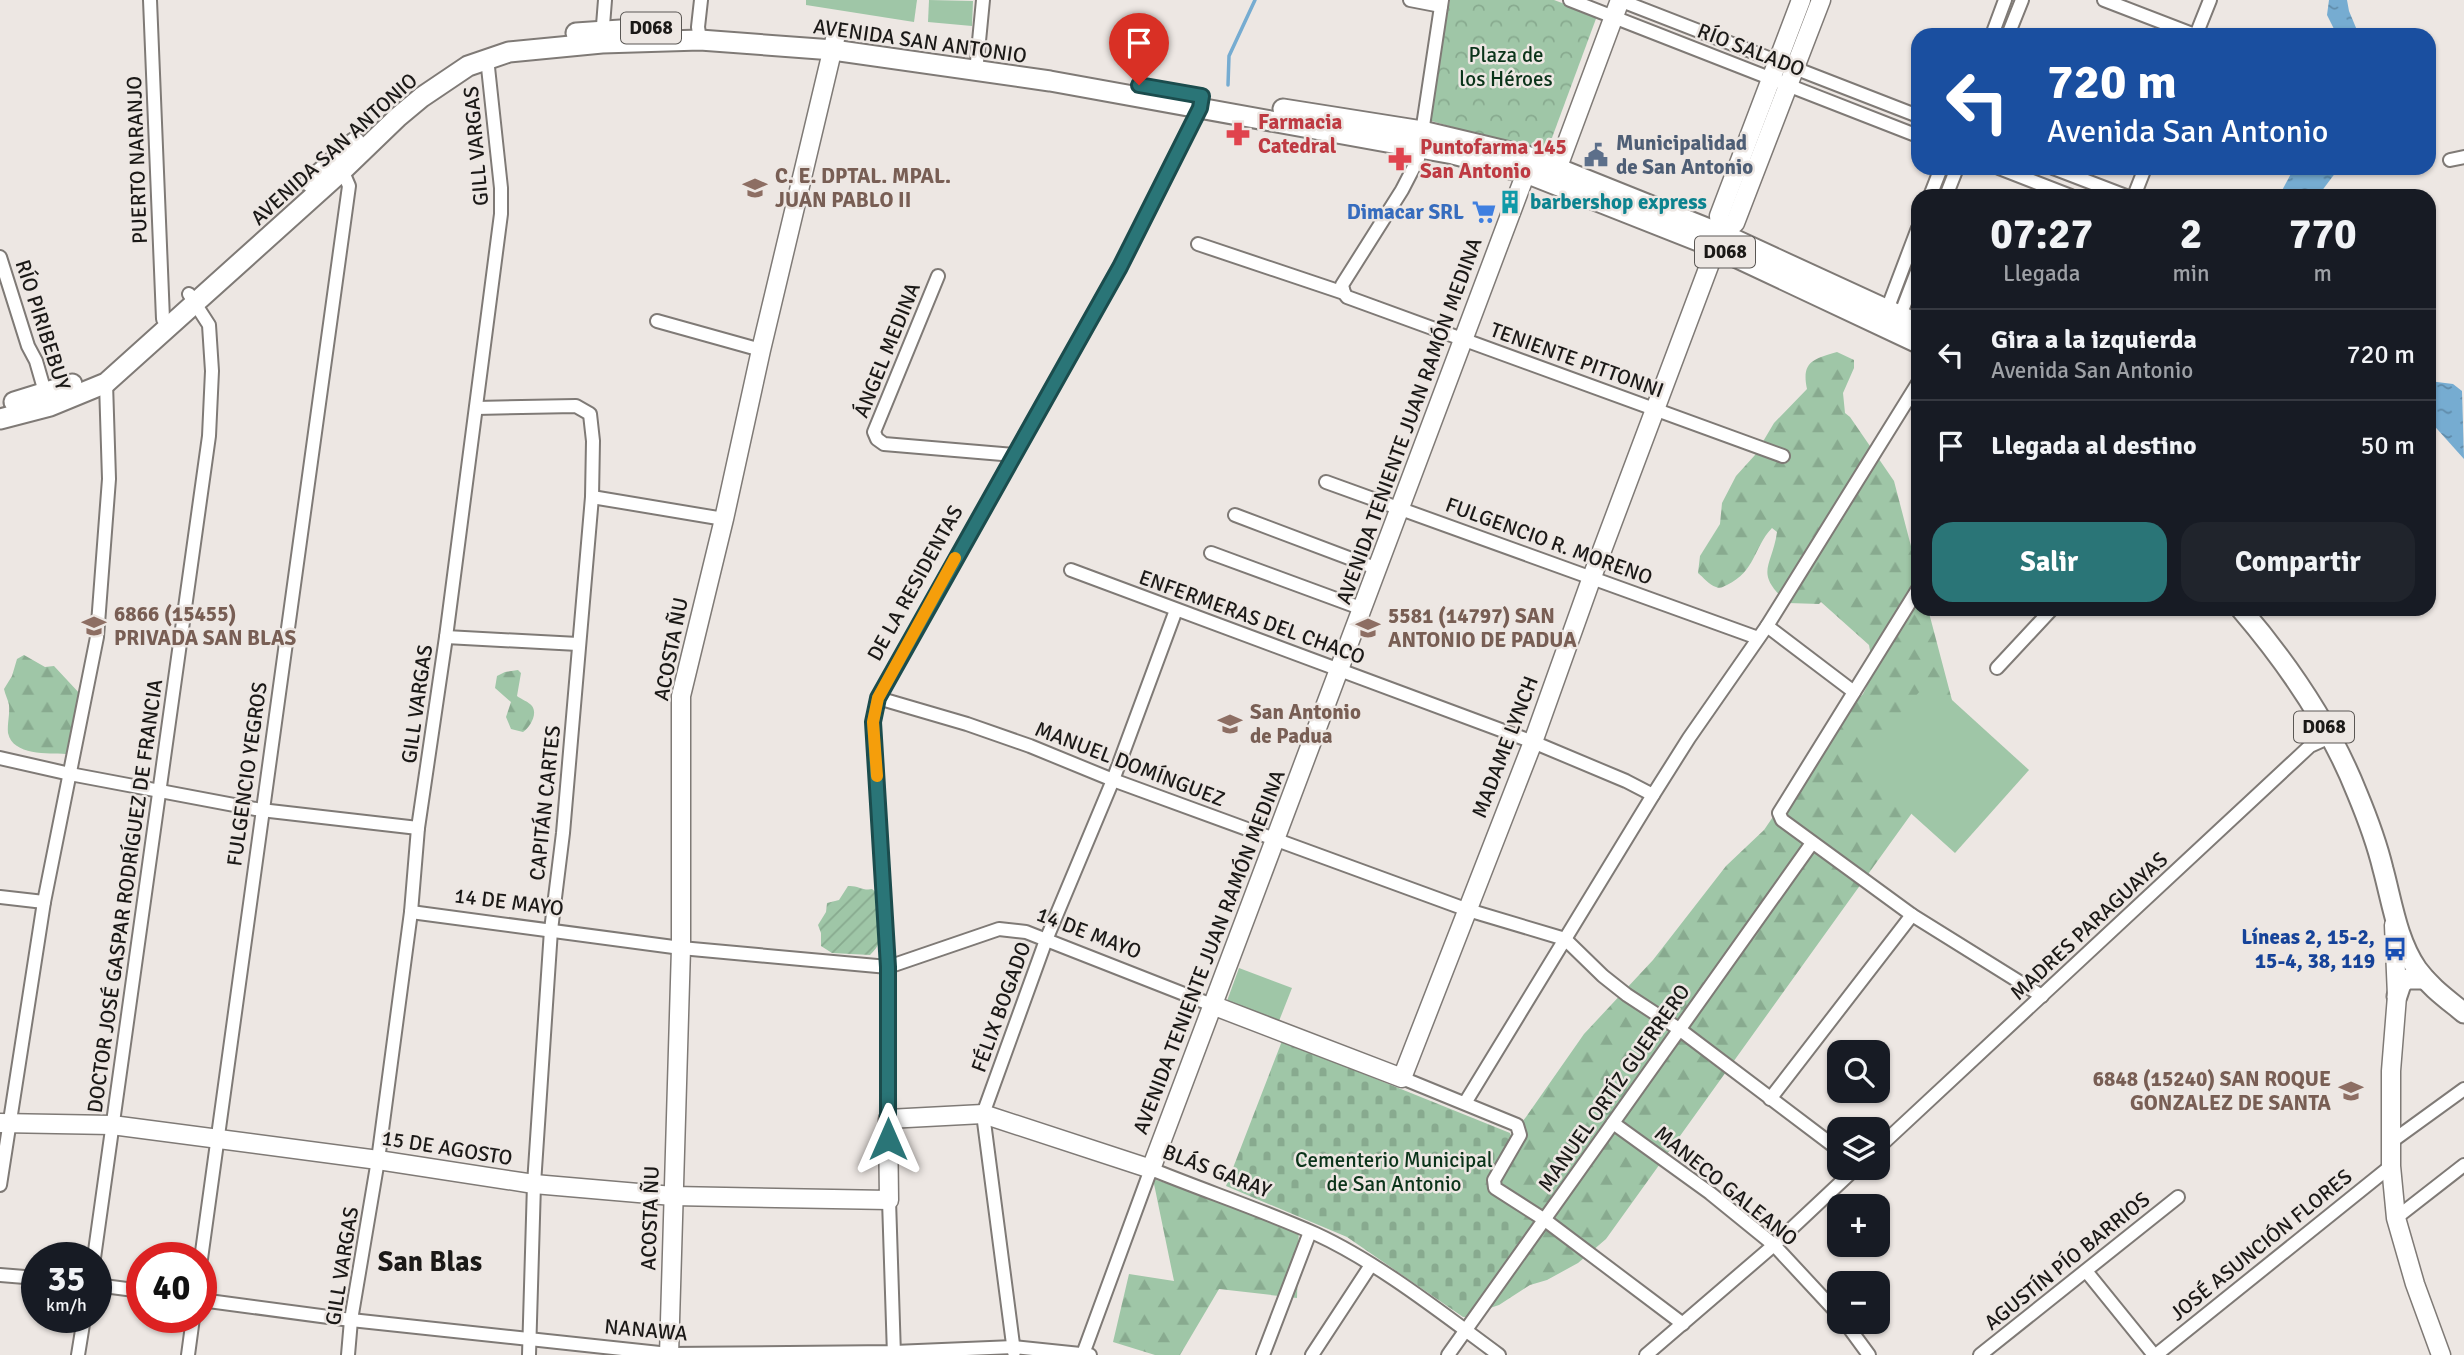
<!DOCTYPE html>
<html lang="es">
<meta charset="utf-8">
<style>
body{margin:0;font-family:Signika,sans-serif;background:#20242c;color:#f1f3f6;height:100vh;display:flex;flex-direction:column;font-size:26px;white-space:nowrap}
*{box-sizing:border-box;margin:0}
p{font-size:23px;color:#9ea1a6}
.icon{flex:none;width:38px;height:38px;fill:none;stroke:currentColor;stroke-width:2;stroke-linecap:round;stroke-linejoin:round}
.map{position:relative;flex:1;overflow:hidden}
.sheet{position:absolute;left:1911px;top:189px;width:525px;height:427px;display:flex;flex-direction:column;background:#171b24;border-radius:21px;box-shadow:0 2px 5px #0004}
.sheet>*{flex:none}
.guide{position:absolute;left:1911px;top:28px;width:525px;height:147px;border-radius:21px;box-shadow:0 2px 5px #0004;background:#1a4fa0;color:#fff;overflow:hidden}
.tools{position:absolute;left:1827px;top:1040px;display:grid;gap:14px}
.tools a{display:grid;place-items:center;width:63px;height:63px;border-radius:14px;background:#171b24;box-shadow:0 2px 5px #0004;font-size:35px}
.speed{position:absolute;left:21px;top:1242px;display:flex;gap:14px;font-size:35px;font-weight:700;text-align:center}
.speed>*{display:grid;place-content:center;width:91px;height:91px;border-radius:50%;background:#171b24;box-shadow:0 2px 5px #0004;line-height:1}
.speed small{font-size:18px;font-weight:400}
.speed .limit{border:10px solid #d22;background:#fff;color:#111}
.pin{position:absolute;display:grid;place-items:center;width:60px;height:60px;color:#fff;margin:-72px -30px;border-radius:50% 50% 50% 0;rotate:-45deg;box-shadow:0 0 7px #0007}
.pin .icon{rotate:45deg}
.me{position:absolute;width:77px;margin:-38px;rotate:0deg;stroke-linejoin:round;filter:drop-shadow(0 0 5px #0008)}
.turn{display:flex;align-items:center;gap:24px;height:147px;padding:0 21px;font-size:32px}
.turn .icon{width:91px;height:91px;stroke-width:2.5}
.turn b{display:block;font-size:49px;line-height:60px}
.eta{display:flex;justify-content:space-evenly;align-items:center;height:119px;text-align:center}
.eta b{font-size:42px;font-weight:800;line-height:49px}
.action{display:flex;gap:14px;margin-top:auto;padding:14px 21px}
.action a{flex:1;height:80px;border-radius:21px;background:#2a7577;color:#fff;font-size:28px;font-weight:800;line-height:80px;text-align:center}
.action a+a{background:#20242c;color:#f1f3f6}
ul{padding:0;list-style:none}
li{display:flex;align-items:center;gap:21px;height:91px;padding:0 21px;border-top:2px solid #363941}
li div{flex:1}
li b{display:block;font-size:26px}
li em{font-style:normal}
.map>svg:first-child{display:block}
</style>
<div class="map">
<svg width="2464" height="1355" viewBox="0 0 2464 1355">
<defs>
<pattern id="forest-firs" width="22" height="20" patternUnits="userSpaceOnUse" patternTransform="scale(1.75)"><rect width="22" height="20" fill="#9fc6a7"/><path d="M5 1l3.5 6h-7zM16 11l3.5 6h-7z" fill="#88aa8f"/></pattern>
<pattern id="cemetery-stones" width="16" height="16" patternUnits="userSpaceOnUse" patternTransform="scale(1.75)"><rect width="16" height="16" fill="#9fc6a7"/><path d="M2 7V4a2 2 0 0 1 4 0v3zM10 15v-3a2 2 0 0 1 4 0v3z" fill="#88aa8f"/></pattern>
<pattern id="park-crowns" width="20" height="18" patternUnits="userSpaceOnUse" patternTransform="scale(1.75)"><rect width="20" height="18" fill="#9fc6a7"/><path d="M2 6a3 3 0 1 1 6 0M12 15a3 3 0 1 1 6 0" fill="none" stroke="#88aa8f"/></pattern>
<pattern id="garden-furrows" width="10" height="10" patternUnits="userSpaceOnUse" patternTransform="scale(1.75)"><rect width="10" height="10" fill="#9fc6a7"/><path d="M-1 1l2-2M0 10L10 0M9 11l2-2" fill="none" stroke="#88aa8f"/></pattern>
<pattern id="water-ripples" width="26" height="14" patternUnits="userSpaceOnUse" patternTransform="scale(1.75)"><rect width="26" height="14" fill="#76acd1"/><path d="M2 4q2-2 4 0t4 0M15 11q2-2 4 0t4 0" fill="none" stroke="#608ba9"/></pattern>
</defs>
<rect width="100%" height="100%" fill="#ede7e3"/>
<g fill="url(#forest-firs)">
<path d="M1837,352l17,8v8l-11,25 2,20 5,4 44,64 24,92v36h10l35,133 -357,497 -28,24 -31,17 -17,5 -31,20 -18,6 -58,-64 103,-130 58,-83 69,-74 73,-94 38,-36 76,-112 23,-24 8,-16 1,-16 -3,-17 -48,-43 -2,2 -31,-1c-35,-31 -16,-35 -11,-71l-5,-4c-19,20 -16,43 -45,57 -5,2 -6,4 -11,2 -7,-2 -13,-10 -18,-14l2,-17 20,-32 2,-21 14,-27 19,-21 19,-32 33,-34c-6,-28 7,-30 30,-37z"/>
<path d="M24,655l21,12 9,-1 27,29 -1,35 -14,24c-18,-1 -53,2 -58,-21 -1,-9 2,-19 1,-28 -1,-5 -4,-11 -5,-16l8,-13 5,-17z"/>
<path d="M518,670l3,3 -4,23c4,3 12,6 15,10 6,8 -2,21 -9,26l-12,-3 -5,-12 5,-15 -16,-14 2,-12 8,-4z"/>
<polygon points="1153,1179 1299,1224 1297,1298 1219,1289 1180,1355 1155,1355 1113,1342 1129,1274 1174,1281"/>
</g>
<polygon fill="url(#cemetery-stones)" points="1282,1041 1510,1133 1512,1138 1479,1188 1529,1227 1467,1317 1463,1317 1347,1237 1226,1186"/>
<polygon fill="url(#park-crowns)" points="1450,0 1554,0 1597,16 1546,154 1428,120"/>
<path fill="url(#garden-furrows)" d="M848,886c9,-1 15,5 24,3l6,5c-1,23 12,43 -8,61l-38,-2 -11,-7v-13l-3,-8 8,-13 1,-9 12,-3z"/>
<g fill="#9fc6a7">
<polygon points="806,0 917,0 914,22 806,5"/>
<polygon points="929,0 973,1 972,26 928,22"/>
<polygon points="1930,680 2029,770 1955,853 1855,763"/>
<polygon points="1239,968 1292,988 1279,1021 1227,1001"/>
</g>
<g fill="url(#water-ripples)">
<polygon points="2329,0 2347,0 2349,11 2359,35 2337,35 2327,15"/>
<polygon points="2294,168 2339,168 2318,196 2279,196"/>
<polygon points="2429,381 2453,384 2462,391 2464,459 2429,420"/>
</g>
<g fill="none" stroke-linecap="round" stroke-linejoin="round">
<polyline stroke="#76acd1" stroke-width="3.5" points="1228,85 1229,56 1255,0"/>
<g stroke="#7f7a76" stroke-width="16">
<g id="street">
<polyline points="150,0 163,319"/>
<polyline points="1410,0 1441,6"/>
<polyline points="1570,0 1918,136"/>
<polyline points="1619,0 1918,116"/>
<polyline points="2104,0 2195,35"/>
<polyline points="1992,35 2005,0"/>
<polyline points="2008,35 2022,0"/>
<polyline points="2196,35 2210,0"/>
<polyline points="602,38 605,0"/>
<polyline points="700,40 698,27 701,0"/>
<polyline points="976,72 983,0"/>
<polyline points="2450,160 2464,157"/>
<polyline points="1999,168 2071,196"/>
<polyline points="2053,168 2126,196"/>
<polyline points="1930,196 1941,168"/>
<polyline points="1946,196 1957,168"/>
<polyline points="2134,196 2145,168"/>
<polyline points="1198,244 1344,293 1347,297 1783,456"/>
<polyline points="0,257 28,346 36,361 47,399"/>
<polyline points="938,276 874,432 877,439 884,444 1014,455"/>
<polyline points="1344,293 1342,285 1402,190 1418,159 1442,0"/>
<polyline points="1885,315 1918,228"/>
<polyline points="657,321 761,350"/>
<polyline points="1898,321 1918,269"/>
<polyline points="476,408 576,406 590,414 593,441 592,497 563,833 551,930 534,1184 529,1355"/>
<polyline points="1326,482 1758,638"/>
<polyline points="592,497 724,519"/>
<polyline points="1235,515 1378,569"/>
<polyline points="1211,553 1363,609"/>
<polyline points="1071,570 1533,742 1626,781 1653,795"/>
<polyline points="1918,589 1779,813 1782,820 1912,915 2042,996"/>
<polyline points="1767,626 1854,692"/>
<polyline points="446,637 578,644"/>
<polyline points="1997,668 2052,609"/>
<polyline points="878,698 967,724 1030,746 1113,780 1468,910 1565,939 1603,976 1627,995 1679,1029 1839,1150"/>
<polyline points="0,758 70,774 261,810 418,828"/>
<polyline points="0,897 44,902"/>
<polyline points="411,912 681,948 888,967 999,929 1026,932 1212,1005"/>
<polyline points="1402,1078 1517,1125 1520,1135 1494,1180 1495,1188 1545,1220 1683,1324"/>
<polyline points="1770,1099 1912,915"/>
<polyline points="1465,1103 1653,795 1689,738 1767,626 1918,383"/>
<polyline points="888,1119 888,967 873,722 878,698 1120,267 1200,108 1202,96"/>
<polyline points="1613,1123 1710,1193 1774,1245 1839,1315"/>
<polyline points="2391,1142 2464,1089"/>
<polyline points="1878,1148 2310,746 2330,737"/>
<polyline points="0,1185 44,902 97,637 109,479 106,383"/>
<polyline points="889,1200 894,1355"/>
<polyline points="2396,1218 2464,1165"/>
<polyline points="94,1258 209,436 212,371 209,325 189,294"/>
<polyline points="201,1259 349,186 340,165"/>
<polyline points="2086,1271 2154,1355"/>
<polyline points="0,1275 37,1278"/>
<polyline points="96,1285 142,1291"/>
<polyline points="201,1300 351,1320 669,1354 894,1352 1014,1347 1090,1355"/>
<polyline points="1844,1321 1869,1355"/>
<polyline points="1014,1352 983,1114 1046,940 1113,780 1176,610"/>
<path d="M1083,1354l68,-185c54,22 111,41 165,65 63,29 127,80 183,121"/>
<polyline points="78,1355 84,1318"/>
<polyline points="188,1355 193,1318"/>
<polyline points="348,1355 351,1320 378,1160 411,912 418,828 446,637 501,214 501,188 487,58"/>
<polyline points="1263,1355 1310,1232"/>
<polyline points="1312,1355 1371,1265"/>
<polyline points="1448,1355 1812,843"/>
<polyline points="1646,1355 1774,1245 1857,1167"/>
<polyline points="1980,1355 2178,1197"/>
<polyline points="2156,1355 2391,1166"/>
</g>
</g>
<g stroke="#7f7a76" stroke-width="21">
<g id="secondary">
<polyline points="1553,180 1620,0"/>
<polyline points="1721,234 1735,223 1821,0"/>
<polyline points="2394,925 2397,996 2391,1071 2391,1166 2396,1218 2415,1284 2441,1355"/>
<polyline points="1212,1005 1402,1078 1533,742 1592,577 1721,234 1719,216 1801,0"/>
<polyline points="0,1123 112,1125 378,1160 534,1184 673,1196 889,1200 888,1119 983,1114 1151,1169 1530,162"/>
<polyline points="669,1355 681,948 681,696 724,519 761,350 835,39"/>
</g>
</g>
<g stroke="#7f7a76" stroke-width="23">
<g id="primary">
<polyline points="576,33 650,28"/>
<polyline points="1283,109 1422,131 1527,156 1729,237 1918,324"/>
<polyline points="310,182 355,142"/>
<polyline points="14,402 72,384"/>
<polyline points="0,419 50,406 106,383 343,170 398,117 422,97 468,66 509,52 602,43 700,40 833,50 1050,81 1453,154 1526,173 1716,248 1918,343"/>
<path d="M2241,609c47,55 89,116 116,184 10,24 20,51 26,76 9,33 14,71 34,100 13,18 30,30 47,44"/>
<polyline points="2397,996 2401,984 2407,979 2425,979"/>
</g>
</g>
<use href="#street" stroke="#fff" stroke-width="12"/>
<use href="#secondary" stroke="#fff" stroke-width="18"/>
<use href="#primary" stroke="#fff" stroke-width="19"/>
</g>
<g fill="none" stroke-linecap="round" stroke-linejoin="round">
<g stroke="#1b4c4d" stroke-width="18">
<polyline id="route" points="888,1139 888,967 873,722 878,698 1120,267 1200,108 1202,96 1139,85"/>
</g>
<use href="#route" stroke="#2a7577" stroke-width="12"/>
<polyline stroke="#f59e0b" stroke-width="12" points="877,776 873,722 878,698 955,558"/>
</g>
<defs>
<g id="pharmacy-bare" transform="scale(1.89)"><path d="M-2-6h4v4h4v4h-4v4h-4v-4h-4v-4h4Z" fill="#e0444e" stroke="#ede7e3" stroke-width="2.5" paint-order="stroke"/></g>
<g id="civic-bare" transform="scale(1.89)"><path d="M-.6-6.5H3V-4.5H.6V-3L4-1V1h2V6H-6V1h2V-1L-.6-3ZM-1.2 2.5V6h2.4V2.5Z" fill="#5c6f8a" stroke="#ede7e3" stroke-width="2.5" paint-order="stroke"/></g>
<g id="school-bare" transform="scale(1.89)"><path d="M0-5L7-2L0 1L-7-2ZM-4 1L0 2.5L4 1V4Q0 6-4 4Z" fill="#8d6e63" stroke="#ede7e3" stroke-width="2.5" paint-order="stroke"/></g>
<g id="building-bare" transform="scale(1.89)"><path d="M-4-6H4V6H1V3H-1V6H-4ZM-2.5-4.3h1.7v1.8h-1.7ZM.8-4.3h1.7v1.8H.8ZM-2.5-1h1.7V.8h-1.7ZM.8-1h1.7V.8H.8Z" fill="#0f9aa8" stroke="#ede7e3" stroke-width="2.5" paint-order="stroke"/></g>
<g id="supermarket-bare" transform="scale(1.89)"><path d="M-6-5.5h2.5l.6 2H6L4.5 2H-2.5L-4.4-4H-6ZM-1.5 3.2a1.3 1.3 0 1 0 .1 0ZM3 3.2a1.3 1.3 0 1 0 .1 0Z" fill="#3f7fe0" stroke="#ede7e3" stroke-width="2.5" paint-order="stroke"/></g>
<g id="bus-bare" transform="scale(1.89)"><path d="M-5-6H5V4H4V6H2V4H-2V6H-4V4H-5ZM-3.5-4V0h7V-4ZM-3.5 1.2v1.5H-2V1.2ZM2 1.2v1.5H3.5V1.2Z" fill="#1a4fb4" stroke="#ede7e3" stroke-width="2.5" paint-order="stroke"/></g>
</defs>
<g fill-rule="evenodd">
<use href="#pharmacy-bare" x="1238" y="134"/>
<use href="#civic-bare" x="1596" y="155"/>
<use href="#pharmacy-bare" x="1400" y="159"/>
<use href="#school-bare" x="755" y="188"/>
<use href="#building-bare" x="1510" y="202"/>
<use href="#supermarket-bare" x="1484" y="212"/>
<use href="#school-bare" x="94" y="626"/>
<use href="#school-bare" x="1368" y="628"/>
<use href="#school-bare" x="1230" y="724"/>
<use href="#bus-bare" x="2395" y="949"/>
<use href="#school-bare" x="2351" y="1091"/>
</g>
<g text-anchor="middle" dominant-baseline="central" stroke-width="5" stroke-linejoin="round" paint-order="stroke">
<g fill="#ede7e3" stroke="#5a5754" stroke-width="2">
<rect x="621" y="12.5" width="60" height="31" rx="5"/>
<rect x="1695" y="236.5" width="60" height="31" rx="5"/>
<rect x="2294" y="711.5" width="60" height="31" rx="5"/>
</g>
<g font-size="19" font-weight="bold" fill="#1b1917">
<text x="651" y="28">D068</text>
<text x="1725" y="252">D068</text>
<text x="2324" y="727">D068</text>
</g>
<g font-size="21" fill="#1b1917" stroke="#ede7e3">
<text transform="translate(920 41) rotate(8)">AVENIDA SAN ANTONIO</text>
<text transform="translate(1751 50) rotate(21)">RÍO SALADO</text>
<text transform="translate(476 146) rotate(-95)">GILL VARGAS</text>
<text transform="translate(334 149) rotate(-42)">AVENIDA SAN ANTONIO</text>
<text transform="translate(137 160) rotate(-92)">PUERTO NARANJO</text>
<text transform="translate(43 325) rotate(72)">RÍO PIRIBEBUY</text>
<text transform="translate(887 350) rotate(-68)">ÁNGEL MEDINA</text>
<text transform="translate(1577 360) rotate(20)">TENIENTE PITTONNI</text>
<text transform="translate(1409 421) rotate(-70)">AVENIDA TENIENTE JUAN RAMÓN MEDINA</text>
<text transform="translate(1549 541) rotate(20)">FULGENCIO R. MORENO</text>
<text transform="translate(915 583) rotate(-61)">DE LA RESIDENTAS</text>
<text transform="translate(1252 617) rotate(20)">ENFERMERAS DEL CHACO</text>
<text transform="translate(671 649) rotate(-79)">ACOSTA ÑU</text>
<text transform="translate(417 704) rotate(-82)">GILL VARGAS</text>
<text transform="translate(1505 747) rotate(-69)">MADAME LYNCH</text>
<text transform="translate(1130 764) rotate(21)">MANUEL DOMÍNGUEZ</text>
<text transform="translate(247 774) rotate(-82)">FULGENCIO YEGROS</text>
<text transform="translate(545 803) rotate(-84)">CAPITÁN CARTES</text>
<text transform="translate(125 896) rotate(-82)">DOCTOR JOSÉ GASPAR RODRÍGUEZ DE FRANCIA</text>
<text transform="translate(509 902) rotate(7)">14 DE MAYO</text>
<text transform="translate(2089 926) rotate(-43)">MADRES PARAGUAYAS</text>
<text transform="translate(1089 933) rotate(21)">14 DE MAYO</text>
<text transform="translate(1209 952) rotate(-69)">AVENIDA TENIENTE JUAN RAMÓN MEDINA</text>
<text transform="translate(1001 1007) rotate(-70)">FÉLIX BOGADO</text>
<text transform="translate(1614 1088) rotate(-55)">MANUEL ORTÍZ GUERRERO</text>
<text transform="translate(447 1148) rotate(9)">15 DE AGOSTO</text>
<text transform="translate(1217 1171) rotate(21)">BLÁS GARAY</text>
<text transform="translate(1726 1186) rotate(39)">MANECO GALEANO</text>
<text transform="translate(650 1218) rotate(-88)">ACOSTA ÑU</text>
<text transform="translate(2261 1245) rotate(-39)">JOSÉ ASUNCIÓN FLORES</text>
<text transform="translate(2067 1261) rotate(-39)">AGUSTÍN PÍO BARRIOS</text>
<text transform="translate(342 1266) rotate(-81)">GILL VARGAS</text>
<text transform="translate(646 1330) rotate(5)">NANAWA</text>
</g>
<g font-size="21" fill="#0a3319" stroke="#ede7e3">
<text x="1506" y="55">Plaza de<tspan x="1506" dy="24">los Héroes</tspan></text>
<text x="1394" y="1160">Cementerio Municipal<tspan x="1394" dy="24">de San Antonio</tspan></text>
</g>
<g font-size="21" font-weight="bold" fill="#be3a42" stroke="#ede7e3" text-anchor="start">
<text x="1258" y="122">Farmacia<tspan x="1258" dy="24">Catedral</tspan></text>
<text x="1420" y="147">Puntofarma 145<tspan x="1420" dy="24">San Antonio</tspan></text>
</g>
<g font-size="21" font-weight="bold" fill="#4e5e75" stroke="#ede7e3" text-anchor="start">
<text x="1616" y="143">Municipalidad<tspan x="1616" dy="24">de San Antonio</tspan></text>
</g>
<g font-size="21" font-weight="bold" fill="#785e54" stroke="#ede7e3" text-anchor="start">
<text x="775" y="176">C. E. DPTAL. MPAL.<tspan x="775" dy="24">JUAN PABLO II</tspan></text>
<text x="114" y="614">6866 (15455)<tspan x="114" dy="24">PRIVADA SAN BLAS</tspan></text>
<text x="1388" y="616">5581 (14797) SAN<tspan x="1388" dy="24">ANTONIO DE PADUA</tspan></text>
<text x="1250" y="712">San Antonio<tspan x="1250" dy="24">de Padua</tspan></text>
<text x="2331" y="1079" text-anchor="end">6848 (15240) SAN ROQUE<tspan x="2331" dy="24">GONZALEZ DE SANTA</tspan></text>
</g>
<g font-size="21" font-weight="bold" fill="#0d838f" stroke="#ede7e3" text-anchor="start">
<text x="1530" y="202">barbershop express</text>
</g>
<g font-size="21" font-weight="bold" fill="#366cbe" stroke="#ede7e3" text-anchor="end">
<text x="1464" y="212">Dimacar SRL</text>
</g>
<g font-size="21" font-weight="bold" fill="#164399" stroke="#ede7e3" text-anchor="end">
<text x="2375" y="937">Líneas 2, 15-2,<tspan x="2375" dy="24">15-4, 38, 119</tspan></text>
</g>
<g font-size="28" font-weight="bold" fill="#1b1917" stroke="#ede7e3">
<text x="430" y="1262">San Blas</text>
</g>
</g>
</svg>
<div class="tools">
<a><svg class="icon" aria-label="search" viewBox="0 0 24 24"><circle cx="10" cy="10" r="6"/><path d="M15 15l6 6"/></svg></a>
<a><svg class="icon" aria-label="layers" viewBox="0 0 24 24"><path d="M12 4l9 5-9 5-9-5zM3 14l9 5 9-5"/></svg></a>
<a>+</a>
<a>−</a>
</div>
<div class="speed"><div>35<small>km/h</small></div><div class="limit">40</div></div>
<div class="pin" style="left:1139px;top:85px;background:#d93025"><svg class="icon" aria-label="arrive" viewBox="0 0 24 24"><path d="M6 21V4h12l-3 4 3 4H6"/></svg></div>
<svg class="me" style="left:888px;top:1139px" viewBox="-20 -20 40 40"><path d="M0-17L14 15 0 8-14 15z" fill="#2a7577" stroke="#fff" stroke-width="4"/></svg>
<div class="guide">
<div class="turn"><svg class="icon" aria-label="left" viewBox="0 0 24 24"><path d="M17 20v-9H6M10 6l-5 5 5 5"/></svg><div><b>720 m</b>Avenida San Antonio</div></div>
</div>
<section class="sheet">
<div class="eta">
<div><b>07:27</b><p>Llegada</p></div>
<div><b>2</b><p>min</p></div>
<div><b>770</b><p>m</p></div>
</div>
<ul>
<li><svg class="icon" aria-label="left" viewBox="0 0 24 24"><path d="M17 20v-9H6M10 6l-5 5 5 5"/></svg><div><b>Gira a la izquierda</b><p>Avenida San Antonio</p></div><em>720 m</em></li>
<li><svg class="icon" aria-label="arrive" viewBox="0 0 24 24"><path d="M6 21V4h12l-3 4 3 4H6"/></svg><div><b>Llegada al destino</b></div><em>50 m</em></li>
</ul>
<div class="action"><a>Salir</a><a>Compartir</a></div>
</section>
</div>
